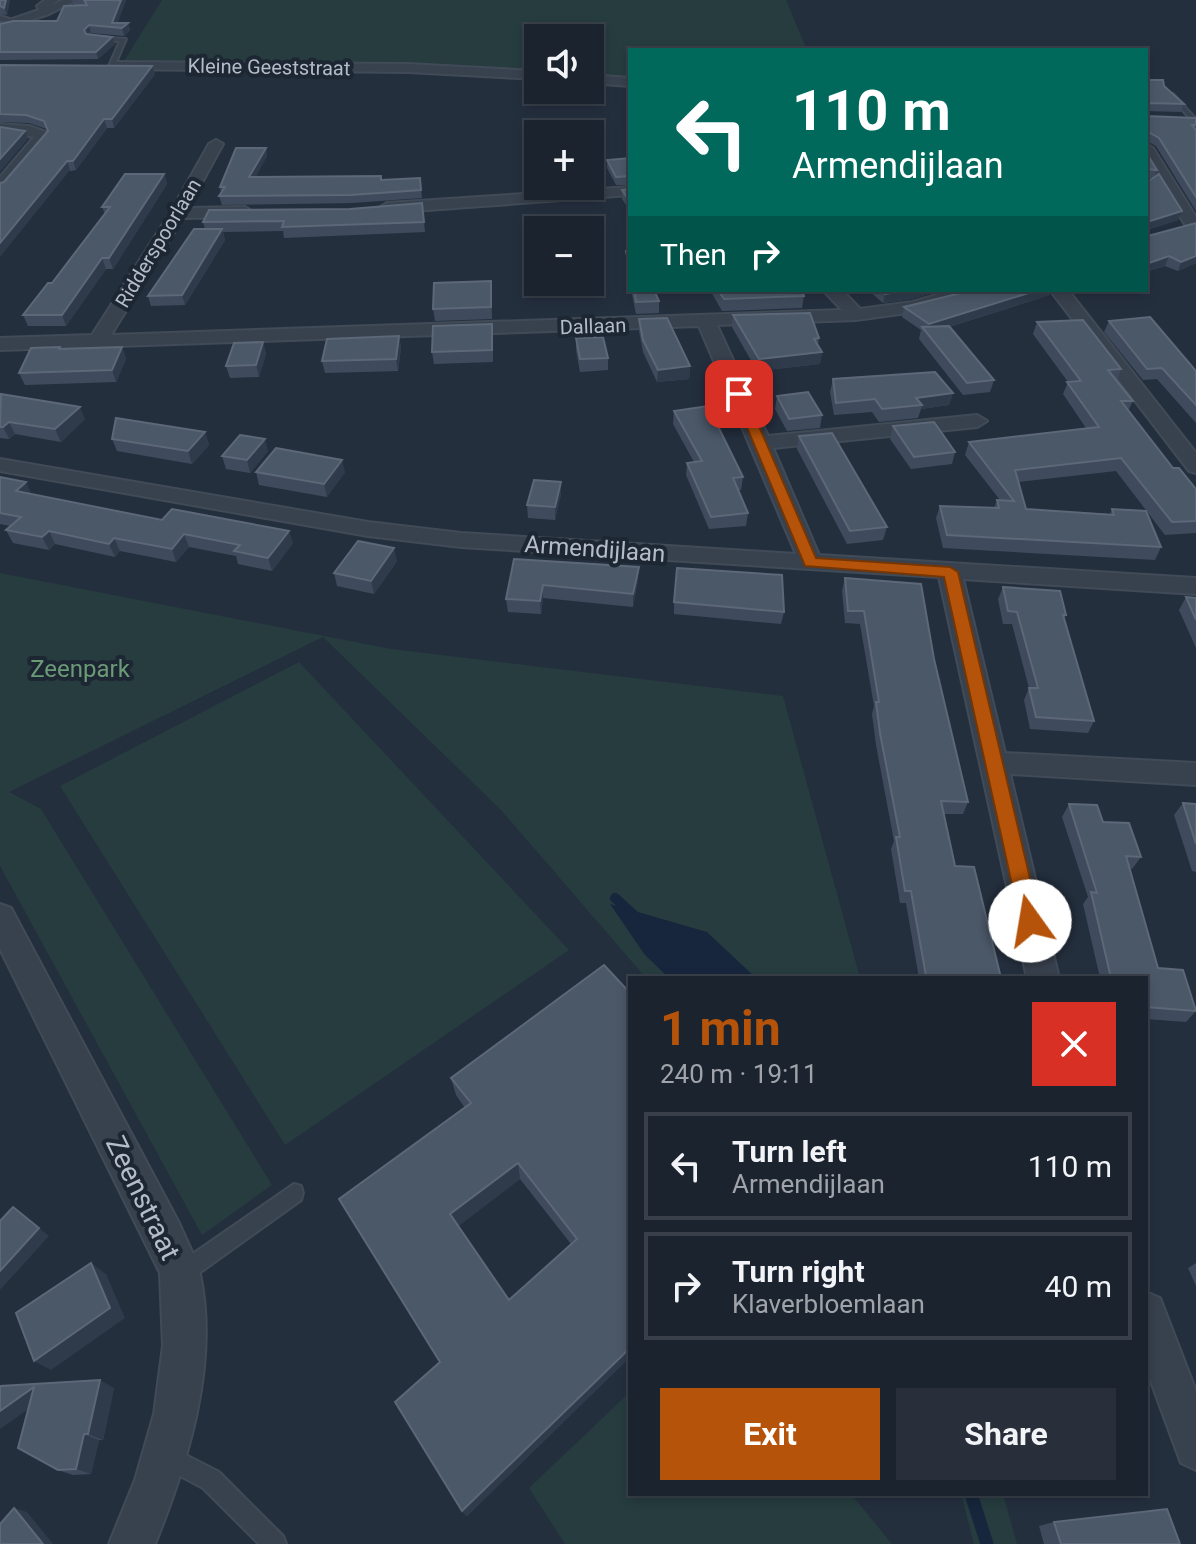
<!DOCTYPE html>
<meta charset="utf-8">
<style>
body{margin:0;font-family:Roboto,sans-serif;background:#282f3a;color:#f1f3f6;height:100vh;display:flex;flex-direction:column;font-size:30px;white-space:nowrap}
*{box-sizing:border-box;margin:0}
p{font-size:26px;color:#a0a4aa}
.icon{flex:none;width:44px;height:44px;fill:none;stroke:currentColor;stroke-width:2;stroke-linecap:round;stroke-linejoin:round}
.map{position:relative;flex:1;overflow:hidden}
.sheet{position:absolute;left:628px;top:976px;width:520px;height:520px;display:flex;flex-direction:column;background:#1b232e;border-radius:0px;box-shadow:0 4px 12px #0003,0 0 0 2px #39404a}
.sheet>*{flex:none}
.top-card{position:absolute;left:628px;top:48px;width:520px;height:244px;border-radius:0px;box-shadow:0 4px 12px #0003,0 0 0 2px #39404a;background:#00695c;color:#fff;overflow:hidden}
.controls{position:absolute;left:524px;top:24px;display:grid;gap:16px}
.controls a{display:grid;place-items:center;width:80px;height:80px;border-radius:0px;background:#1b232e;box-shadow:0 4px 12px #0003,0 0 0 2px #39404a;font-size:40px}
.pin{position:absolute;display:grid;place-items:center;width:68px;height:68px;color:#fff;margin:-34px;border-radius:16px;box-shadow:0 4px 12px #0006}
.me{position:absolute;width:88px;margin:-44px;rotate:347deg;stroke-linejoin:round;filter:drop-shadow(0 0 6px #0008)}
.turn{display:flex;align-items:center;gap:28px;height:168px;padding:0 32px;font-size:36px}
.turn .icon{width:104px;height:104px;stroke-width:2.5}
.turn b{display:block;font-size:56px;line-height:68px}
.then{display:flex;align-items:center;height:76px;padding:0 32px;background:#0003;gap:16px;font-size:30px}
.round{display:grid;place-items:center;flex:none;width:84px;height:84px;border-radius:0px;background:#282f3a}
.headline{display:flex;align-items:center;justify-content:space-between;height:136px;padding:0 32px}
h1{font-size:48px;font-weight:700;line-height:60px;color:#b45309}
.primary-button{display:flex;gap:16px;margin-top:auto;padding:16px 32px}
.primary-button a{flex:1;height:92px;border-radius:0px;background:#b45309;color:#fff;font-size:32px;font-weight:700;line-height:92px;text-align:center}
.primary-button a+a{background:#282f3a;color:#f1f3f6}
ul{padding:0;list-style:none}
li{display:flex;align-items:center;gap:24px;height:108px;margin:0 16px 12px;padding:0 16px;border:4px solid #39404a;border-radius:0px}
li div{flex:1}
li b{display:block;font-size:30px}
li em{font-style:normal}
.map>svg:first-child{display:block}
</style>
<div class="map">
<svg width="1196" height="1544" viewBox="0 0 1196 1544">
<rect width="100%" height="100%" fill="#242f3e"/>
<g fill="#263c3f">
<polygon points="162,0 786,0 807,50 630,50 630,78 590,75 590,38 538,38 538,71 460,66 124,61"/>
<polygon points="0,573 391,649 783,696 860,978 646,978 501,810 323,637 9,792 41,809 272,1185 202,1235 0,866"/>
<polygon points="299,662 569,950 285,1145 60,786"/>
<polygon points="630,1392 630,1494 851,1494 892,1544 565,1544 529,1488"/>
<polygon points="961,1494 1003,1494 1017,1544 974,1544"/>
</g>
<polygon fill="#17263c" points="610,904 707,932 756,978 669,978 645,955"/>
<g fill="none" stroke-linecap="round" stroke-linejoin="round">
<polyline stroke="#17263c" stroke-width="10" points="615,898 636,917"/>
<polyline stroke="#17263c" stroke-width="13" points="971,1494 987,1544"/>
<g stroke="#414a57" stroke-width="4">
<g id="lane">
<polygon points="0,16 16,21 17,22 14,24 0,20"/>
<polygon points="93,37 126,39 114,67 109,66 120,41 95,40"/>
<polygon points="1169,94 1173,94 1195,118 1195,120 1191,120"/>
<polygon points="294,1184 301,1186 303,1193 301,1200 188,1281 181,1284 174,1281 171,1274 174,1267"/>
<polygon points="168,1446 219,1472 283,1536 286,1544 259,1544 203,1488 160,1465 157,1457 160,1449"/>
</g>
</g>
<g stroke="#414a57" stroke-width="4">
<g id="street">
<polygon points="45,0 58,0 52,5 63,0 77,0 49,14 0,30 0,23 39,10 37,6"/>
<polygon points="115,62 408,64 538,71 538,79 408,72 111,69 109,66"/>
<polygon points="590,75 630,78 630,86 590,83"/>
<polygon points="0,124 29,126 46,132 48,140 5,189 0,190 0,177 34,137 0,132"/>
<polygon points="216,140 223,144 188,208 245,207 253,212 245,217 183,218 111,335 842,310 823,290 842,290 860,309 912,302 954,290 982,290 979,294 914,312 856,320 717,325 768,436 977,415 987,421 977,427 773,448 819,555 1196,578 1196,594 963,579 1005,753 1196,763 1196,785 1010,774 1059,978 1027,978 939,577 461,547 368,536 0,471 0,459 368,522 461,533 796,554 699,326 0,350 0,338 92,335 170,213 209,144"/>
<polygon points="1146,144 1153,148 1196,217 1196,227 1186,226 1184,223 1146,160"/>
<polygon points="630,187 630,195 387,213 379,208 387,203"/>
<polygon points="1050,290 1068,290 1196,453 1196,473 1189,471"/>
<path d="M0,904l11,4 168,315c7,17 17,34 21,51 19,90 -12,188 -45,270h-46l26,-64 19,-66 9,-68 -3,-73 -160,-324z"/>
<polygon points="1146,1292 1160,1298 1196,1391 1196,1470 1181,1463 1146,1368"/>
</g>
</g>
<use href="#lane" fill="#38414e" fill-rule="evenodd"/>
<use href="#street" fill="#38414e" fill-rule="evenodd"/>
</g>
<g fill="#3f4b5c" fill-rule="evenodd">
<polygon points="0,0 10,0 7,15 0,14"/>
<polygon points="72,0 126,0 117,23 128,23 130,30 124,36 91,33 90,35 112,37 115,44 98,59 0,60 0,24 57,21 74,5"/>
<polygon points="0,65 155,74 114,128 107,128 76,170 4,182 48,131 47,129 29,123 0,122"/>
<polygon points="1146,80 1164,86 1184,104 1181,112 1146,111 1147,116 1196,118 1196,211 1156,146 1147,141 1146,142 1146,152 1157,170 1153,178 1146,178"/>
<polygon points="266,148 267,156 255,177 382,180 420,178 422,198 352,203 222,205 219,196 221,193 220,187"/>
<polygon points="630,158 630,185 616,185 607,168 607,160"/>
<polygon points="164,174 167,184 113,269 106,269 66,326 28,326 23,315 52,283 105,214 102,207"/>
<polygon points="1146,183 1178,220 1147,230 1148,236 1196,263 1178,271 1165,266 1146,272"/>
<polygon points="630,189 630,211 622,199 622,190"/>
<polygon points="422,203 425,232 284,238 283,231 223,232 225,240 185,305 151,306 148,296 205,229 203,222"/>
<polygon points="630,250 630,283 626,263 626,251"/>
<polygon points="491,281 492,319 435,321 433,309"/>
<polygon points="631,290 654,290 659,301 659,313 636,314"/>
<polygon points="710,290 802,290 804,296 802,308 722,311"/>
<polygon points="868,290 943,290 911,299 883,303"/>
<polygon points="1050,295 949,327 994,380 990,392 963,395 919,339 921,330 902,317 904,307"/>
<polygon points="733,315 819,338 818,345 822,352 820,364 757,371 732,327"/>
<polygon points="639,319 690,366 689,379 657,382 643,352 639,331"/>
<polygon points="1109,321 1196,371 1196,423 1157,379 1143,380 1104,332"/>
<polygon points="1037,322 1121,369 1117,381 1133,401 1128,411 1173,468 1196,489 1196,533 1165,535 1116,471 1018,482 1026,509 1110,514 1112,509 1161,547 1155,560 943,548 936,518 940,506 994,508 997,500 1000,500 965,455 969,442 1086,428 1063,394 1068,382 1033,334"/>
<polygon points="399,336 401,348 398,371 325,373 322,361"/>
<polygon points="493,336 493,362 434,364 432,352"/>
<polygon points="576,338 608,358 608,370 580,372 576,350"/>
<polygon points="263,342 266,354 259,377 230,378 226,366"/>
<polygon points="122,347 126,359 116,382 25,385 19,373 61,349"/>
<polygon points="833,379 953,393 949,405 921,409 918,418 879,422 872,412 834,415 830,392"/>
<polygon points="0,395 85,419 61,442 15,434 9,439 0,438"/>
<polygon points="777,396 822,415 820,428 787,431 775,409"/>
<polygon points="674,411 743,477 741,490 738,490 748,513 746,526 709,529 686,475 687,463 694,462 673,424"/>
<polygon points="893,426 955,452 952,464 911,469 890,439"/>
<polygon points="205,432 209,445 192,464 117,451 112,439"/>
<polygon points="799,436 887,527 883,540 847,544 797,449"/>
<polygon points="268,451 250,473 226,469 222,456"/>
<polygon points="256,472 345,472 327,497 259,485"/>
<polygon points="0,477 32,495 162,520 293,543 272,571 238,564 236,556 189,547 176,562 120,551 115,557 55,544 49,550 13,543 6,530 10,526 0,524"/>
<polygon points="561,482 561,494 555,520 528,518 527,505"/>
<polygon points="514,559 638,580 633,607 543,598 541,614 508,612 506,599"/>
<polygon points="397,561 374,594 337,586 334,573"/>
<polygon points="845,578 934,659 968,802 963,814 944,814 955,866 1001,978 919,978 906,903 900,903 891,849 894,841 876,745 872,714 874,706 860,624 845,623 842,591"/>
<polygon points="1003,587 1066,615 1064,619 1094,721 1088,733 1030,729 1024,700 1029,688 1012,624 1003,624 998,599"/>
<polygon points="1186,597 1196,598 1196,648 1179,610"/>
<polygon points="674,602 784,612 781,624 674,614"/>
<polygon points="1183,803 1196,804 1196,872 1192,871 1174,815"/>
<polygon points="1069,804 1103,822 1141,857 1132,869 1129,868 1158,968 1196,1011 1186,1022 1146,1019 1146,978 1100,978 1083,904 1088,897 1062,817"/>
<path d="M630,993v364l-163,159 -5,-5 -22,-149 -92,-148 117,-106 -9,-13 -5,-17zM520,1179l51,65 -62,56 -51,-74z"/>
<polygon points="1196,1263 1196,1286 1188,1268"/>
<polygon points="0,1386 114,1388 103,1440 99,1440 91,1474 73,1475 58,1470 28,1409"/>
<polygon points="1054,1522 1180,1544 1044,1544 1039,1526"/>
</g>
<g fill="#2f3b4b">
<polygon points="6,0 10,0 7,15 4,8"/>
<polygon points="121,0 126,0 116,28 112,23"/>
<polygon points="128,23 130,30 124,36 122,28"/>
<polygon points="89,25 91,33 86,37 84,30"/>
<polygon points="112,37 115,44 98,59 96,52"/>
<polygon points="152,66 155,74 114,128 112,119"/>
<polygon points="104,119 107,128 76,170 73,161"/>
<polygon points="25,131 28,139 0,172 0,159"/>
<polygon points="266,148 267,156 251,186 249,177"/>
<polygon points="67,161 70,170 0,257 0,243"/>
<polygon points="164,174 167,184 113,269 109,258"/>
<polygon points="1182,211 1178,220 1146,230 1147,222"/>
<polygon points="222,229 225,240 185,305 182,295"/>
<polygon points="1169,256 1165,266 1146,272 1146,264"/>
<polygon points="1196,256 1196,263 1178,271 1181,262"/>
<polygon points="102,258 106,269 66,326 62,315"/>
<polygon points="911,290 943,290 911,299 883,303 885,294"/>
<polygon points="1038,290 1051,290 1050,295 926,334 929,324"/>
<polygon points="399,336 401,348 398,371 396,359"/>
<polygon points="263,342 266,354 259,377 256,365"/>
<polygon points="122,347 126,359 116,382 112,370"/>
<polygon points="822,352 820,364 757,371 759,359"/>
<polygon points="690,366 689,379 657,382 658,370"/>
<polygon points="953,393 949,405 921,409 922,405 916,398"/>
<polygon points="80,407 85,419 61,442 55,429"/>
<polygon points="9,422 15,434 9,439 3,427"/>
<polygon points="205,432 209,445 192,464 188,451"/>
<polygon points="265,439 268,451 250,473 247,460"/>
<polygon points="342,460 345,472 327,497 324,484"/>
<polygon points="26,482 32,495 16,491"/>
<polygon points="561,482 561,494 555,520 555,507"/>
<polygon points="49,531 55,544 49,550 42,537"/>
<polygon points="289,531 293,543 272,571 268,558"/>
<polygon points="184,534 189,547 176,562 172,549"/>
<polygon points="114,538 120,551 115,557 109,544"/>
<polygon points="394,548 397,561 374,594 371,581"/>
<polygon points="639,567 638,580 633,607 633,594"/>
<polygon points="543,585 543,598 541,614 540,601"/>
<polygon points="518,1163 520,1179 455,1229 450,1214"/>
<polygon points="13,1207 49,1236 0,1290 0,1271"/>
<polygon points="91,1263 106,1274 125,1318 51,1370 34,1361"/>
<polygon points="630,1348 630,1357 467,1516 462,1511"/>
<polygon points="100,1380 114,1388 103,1440 88,1434"/>
<polygon points="34,1387 50,1394 0,1429 0,1411"/>
<polygon points="84,1434 99,1440 91,1474 76,1469"/>
<polygon points="14,1508 27,1512 53,1544 43,1544"/>
</g>
<g fill="#4b5868" stroke="#5c6777" stroke-width="2" fill-rule="evenodd">
<polygon points="0,0 6,0 4,8 0,6"/>
<polygon points="84,0 121,0 112,23 128,23 122,28 89,25 84,30 86,34 112,37 96,52 0,52 0,24 13,21 57,21 64,6 87,5"/>
<polygon points="0,65 152,66 112,119 104,119 73,161 67,161 0,243 0,183 4,182 48,131 44,121 26,115 0,114"/>
<polygon points="1146,80 1163,80 1164,86 1184,104 1149,103 1146,106"/>
<polygon points="1146,107 1147,116 1196,118 1196,125 1192,125 1196,130 1196,197 1159,138 1150,133 1146,136"/>
<polygon points="0,127 25,131 0,159"/>
<polygon points="1146,136 1146,152 1157,170 1146,169"/>
<polygon points="236,148 266,148 249,177 381,176 381,180 420,178 421,190 350,195 219,196 225,187 220,187"/>
<polygon points="630,158 630,176 616,177 607,160"/>
<polygon points="125,174 164,174 109,258 102,258 62,315 23,315 48,283 52,283 110,207 102,207"/>
<polygon points="1159,174 1182,211 1147,222 1148,236 1196,223 1196,256 1181,262 1169,256 1146,264 1146,183"/>
<polygon points="630,189 630,202 622,190"/>
<polygon points="422,203 424,222 282,227 284,221 203,222 209,210 350,209"/>
<polygon points="194,229 222,229 182,295 148,296"/>
<polygon points="630,250 630,270 626,251"/>
<polygon points="491,281 491,307 433,309 434,283"/>
<polygon points="634,290 654,290 659,301 636,302"/>
<polygon points="718,290 802,290 804,296 724,299"/>
<polygon points="881,290 911,290 885,294"/>
<polygon points="973,290 1038,290 929,324 904,307"/>
<polygon points="810,313 819,338 814,339 822,352 759,359 733,315"/>
<polygon points="1150,317 1196,371 1196,405 1162,368 1147,369 1109,321"/>
<polygon points="667,318 690,366 658,370 643,340 639,319"/>
<polygon points="1083,320 1121,369 1108,370 1133,401 1121,401 1173,468 1179,468 1196,489 1196,521 1172,522 1121,458 1015,470 1026,509 1114,515 1112,509 1146,511 1161,547 947,535 940,506 999,508 997,500 1014,501 969,442 1099,427 1067,382 1081,381 1037,322"/>
<polygon points="492,324 492,350 432,352 433,326"/>
<polygon points="949,326 994,380 967,383 922,327"/>
<polygon points="399,336 396,359 322,361 327,339"/>
<polygon points="603,337 608,358 580,359 576,338"/>
<polygon points="263,342 256,365 226,366 234,343"/>
<polygon points="60,347 59,349 122,347 112,370 19,373 31,348"/>
<polygon points="935,372 953,393 916,398 922,405 882,409 875,399 836,403 833,379"/>
<polygon points="808,392 822,415 789,419 777,396"/>
<polygon points="1,394 80,407 55,429 9,422 3,427 0,427"/>
<polygon points="708,406 743,477 733,478 748,513 711,517 687,463 702,461 674,411"/>
<polygon points="116,418 205,432 188,451 112,439"/>
<polygon points="934,422 955,452 914,457 893,426"/>
<polygon points="832,433 887,527 850,531 799,436"/>
<polygon points="240,435 265,439 247,460 222,456"/>
<polygon points="276,448 342,460 324,484 256,472"/>
<polygon points="0,477 26,482 16,491 162,520 172,509 289,531 268,558 234,551 240,545 184,534 172,549 114,538 109,544 49,531 42,537 6,530 21,517 0,513"/>
<polygon points="534,480 561,482 555,507 527,505"/>
<polygon points="358,541 394,548 371,581 334,573"/>
<polygon points="514,559 639,567 633,594 543,585 540,601 506,599"/>
<polygon points="677,568 782,575 784,612 674,602"/>
<polygon points="845,578 921,584 934,659 968,802 941,801 955,866 974,867 1001,978 926,976 911,891 905,891 896,837 900,837 880,733 876,702 879,702 864,611 848,611"/>
<polygon points="1003,587 1060,591 1066,615 1063,615 1094,721 1036,717 1029,688 1038,688 1017,612 1008,611"/>
<polygon points="1186,597 1196,598 1196,620"/>
<polygon points="1183,803 1196,804 1196,844"/>
<polygon points="1069,804 1097,805 1103,822 1129,823 1141,857 1126,856 1158,968 1183,970 1196,1011 1146,1007 1146,978 1111,978 1091,892 1097,893"/>
<path d="M604,965l26,28v355l-168,163 -67,-109 45,-40 -101,-163 132,-96 -20,-25zM518,1163l59,76 -68,61 -59,-86z"/>
<polygon points="13,1207 39,1228 0,1271 0,1221"/>
<polygon points="91,1263 110,1308 34,1361 16,1313"/>
<polygon points="100,1380 88,1434 84,1434 76,1469 58,1470 18,1448 34,1387 0,1411 0,1386"/>
<polygon points="14,1508 43,1544 0,1544 0,1524"/>
<polygon points="1167,1509 1180,1544 1061,1544 1054,1522"/>
</g>
<polygon fill="#b45309" stroke="#753606" stroke-width="2" points="739,390 745,394 816,558 950,567 958,572 1040,921 1037,927 1030,930 1023,927 1020,921 944,577 805,566 733,394"/>
<g text-anchor="middle" dominant-baseline="central" stroke-width="8" stroke-linejoin="round" paint-order="stroke">
<g font-size="20" fill="#b4bcc9" stroke="#1d2633">
<text transform="translate(269 67) rotate(1)">Kleine Geeststraat</text>
<text transform="translate(158 243) rotate(-59)">Ridderspoorlaan</text>
<text transform="translate(593 326) rotate(-2)">Dallaan</text>
</g>
<g font-size="24" fill="#b4bcc9" stroke="#1d2633">
<text transform="translate(595 549) rotate(4)">Armendijlaan</text>
</g>
<g font-size="24" fill="#6b9a76" stroke="#1d2633">
<text x="80" y="669">Zeenpark</text>
</g>
<g font-size="28" fill="#b4bcc9" stroke="#1d2633">
<text transform="translate(143 1198) rotate(64)">Zeenstraat</text>
</g>
</g>
</svg>
<div class="controls">
<a><svg class="icon" aria-label="sound" viewBox="0 0 24 24"><path d="M4 9h4l5-4v14l-5-4H4zM17 9q2 3 0 6"/></svg></a>
<a>+</a>
<a>−</a>
</div>
<div class="pin" style="left:739px;top:394px;background:#d93025"><svg class="icon" aria-label="arrive" viewBox="0 0 24 24"><path d="M6 21V4h12l-3 4 3 4H6"/></svg></div>
<svg class="me" style="left:1030px;top:921px" viewBox="-20 -20 40 40"><circle r="19" fill="#fff"/><path d="M0-13L10 11 0 6-10 11z" fill="#b45309"/></svg>
<div class="top-card">
<div class="turn"><svg class="icon" aria-label="left" viewBox="0 0 24 24"><path d="M17 20v-9H6M10 6l-5 5 5 5"/></svg><div><b>110 m</b>Armendijlaan</div></div>
<div class="then">Then<svg class="icon" aria-label="right" viewBox="0 0 24 24"><path d="M7 20v-9h11M14 6l5 5-5 5"/></svg></div>
</div>
<section class="sheet">
<div class="headline"><div><h1>1 min</h1><p>240 m · 19:11</p></div><a class="round" style="background:#d93025;color:#fff"><svg class="icon" aria-label="close" viewBox="0 0 24 24"><path d="M6 6l12 12M18 6L6 18"/></svg></a></div>
<ul>
<li><svg class="icon" aria-label="left" viewBox="0 0 24 24"><path d="M17 20v-9H6M10 6l-5 5 5 5"/></svg><div><b>Turn left</b><p>Armendijlaan</p></div><em>110 m</em></li>
<li><svg class="icon" aria-label="right" viewBox="0 0 24 24"><path d="M7 20v-9h11M14 6l5 5-5 5"/></svg><div><b>Turn right</b><p>Klaverbloemlaan</p></div><em>40 m</em></li>
</ul>
<div class="primary-button"><a>Exit</a><a>Share</a></div>
</section>
</div>
